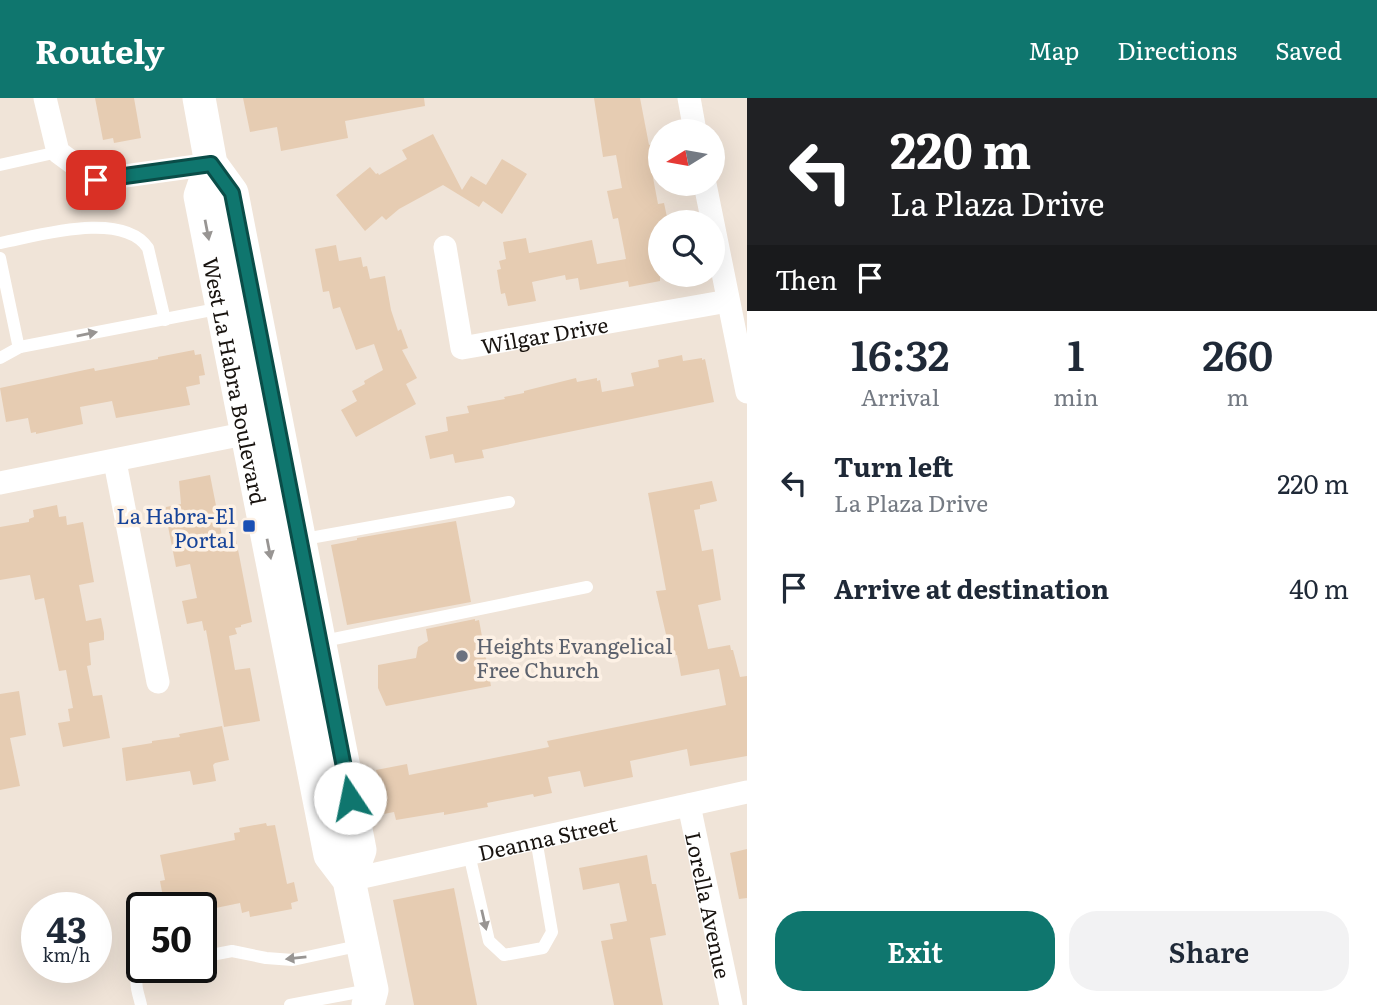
<!DOCTYPE html>
<style>
body{margin:0;font-family:Literata,serif;background:#f2f2f3;color:#1f2937;height:100vh;display:flex;flex-direction:column;font-size:26px;white-space:nowrap}
*{box-sizing:border-box;margin:0}
p{font-size:23px;color:#747a83}
.icon{flex:none;width:38px;height:38px;fill:none;stroke:currentColor;stroke-width:2;stroke-linecap:round;stroke-linejoin:round}
.map{position:relative;flex:1;overflow:hidden}
.details{display:flex;flex-direction:column;background:#fff;width:630px}
.details>*{flex:none}
.top-card{background:#202124;color:#fff;overflow:hidden}
.needle{width:46px;rotate:259deg}
.buttons{position:absolute;left:648px;top:21px;display:grid;gap:14px}
.buttons a{display:grid;place-items:center;width:77px;height:77px;border-radius:50%;background:#fff;box-shadow:0 7px 28px #0002;font-size:35px}
.speed{position:absolute;left:21px;top:794px;display:flex;gap:14px;font-size:35px;font-weight:700;text-align:center}
.speed>*{display:grid;place-content:center;width:91px;height:91px;border-radius:50%;background:#fff;box-shadow:0 7px 28px #0002;line-height:1}
.speed small{font-size:18px;font-weight:400}
.speed .limit{border:4px solid #111;border-radius:10px;background:#fff;color:#111}
.pin{position:absolute;display:grid;place-items:center;width:60px;height:60px;color:#fff;margin:-30px;border-radius:14px;box-shadow:0 4px 10px #0006}
.me{position:absolute;width:77px;margin:-38px;rotate:349deg;stroke-linejoin:round;filter:drop-shadow(0 0 5px #0008)}
.turn{display:flex;align-items:center;gap:24px;height:147px;padding:0 28px;font-size:32px}
.turn .icon{width:91px;height:91px;stroke-width:2.5}
.turn b{display:block;font-size:49px;line-height:60px}
.then{display:flex;align-items:center;height:66px;padding:0 28px;background:#0003;gap:14px;font-size:26px}
.eta{display:flex;justify-content:space-evenly;align-items:center;height:119px;text-align:center}
.eta b{font-size:42px;font-weight:600;line-height:49px}
.button{display:flex;gap:14px;margin-top:auto;padding:14px 28px}
.button a{flex:1;height:80px;border-radius:28px;background:#0f766e;color:#fff;font-size:28px;font-weight:600;line-height:80px;text-align:center}
.button a+a{background:#f2f2f3;color:#1f2937}
ul{padding:0;list-style:none}
li{display:flex;align-items:center;gap:21px;height:105px;padding:0 28px}
li div{flex:1}
li b{display:block;font-size:26px}
li em{font-style:normal}
header{display:flex;align-items:center;gap:42px;box-sizing:border-box;height:98px;padding:0 35px;background:#0f766e;color:#fff}
header strong{font-size:33px}
nav{display:flex;gap:38px;margin-inline-start:auto;font-size:24px}
main{display:flex;flex:1;min-height:0}
.map>svg:first-child{display:block}
</style>
<header>
<strong>Routely</strong>
<nav><a>Map</a><a>Directions</a><a>Saved</a></nav>
</header>
<main>
<div class="map">
<svg width="747" height="907" viewBox="0 0 747 907">
<rect width="100%" height="100%" fill="#f0e4d8"/>
<g fill="#e6ccb2">
<polygon points="95,0 134,0 141,40 114,45 113,40 103,42"/>
<polygon points="243,0 424,0 425,8 345,23 348,40 281,53 277,29 250,34"/>
<polygon points="594,0 640,0 649,47 652,46 657,68 651,69 658,106 664,105 668,124 660,124 660,183 629,189 628,183 580,192 578,180 566,182 565,177 532,184 536,203 508,208 505,195 501,196 497,172 501,171 499,163 506,161 503,144 526,140 529,155 592,142 597,166 626,161 618,120 613,121 607,93 622,90 616,57 603,59"/>
<polygon points="433,36 462,92 471,78 486,87 502,61 527,76 502,116 483,103 479,109 443,87 399,111 386,122 382,118 365,133 336,97 370,69 376,76 378,75 379,77 407,61 402,52"/>
<polygon points="336,147 339,163 361,159 363,169 367,168 370,181 385,178 391,212 398,233 401,231 408,250 402,252 417,280 406,286 416,306 356,339 341,312 357,303 352,293 365,286 364,283 383,272 374,246 356,252 340,209 333,211 329,193 323,194 315,151"/>
<polygon points="194,252 195,257 201,256 205,277 199,278 200,286 186,289 190,307 116,320 112,303 80,309 83,326 36,336 36,334 31,335 28,320 6,324 0,290 94,270 95,273 158,261 158,259"/>
<polygon points="682,257 683,263 702,260 702,262 705,261 714,304 482,352 484,360 455,365 453,356 430,361 425,338 448,333 446,319 469,315 467,308 505,301 504,299 524,295 524,293 576,280 577,284 597,280 597,283 600,282 602,294 634,288 631,275 659,269 658,262"/>
<polygon points="210,377 222,438 235,436 252,524 241,527 241,529 235,530 237,536 229,538 235,572 250,570 260,623 224,629 206,532 204,533 202,523 187,526 182,503 197,500 190,466 176,469 166,418 166,409 181,406 179,383"/>
<polygon points="712,383 717,403 700,407 700,411 694,412 702,453 713,451 721,502 698,507 708,551 730,547 731,552 733,552 740,579 747,578 747,658 690,668 687,651 630,663 633,679 584,689 580,673 548,679 552,695 534,699 533,696 487,705 488,709 444,717 444,714 396,722 394,714 384,716 376,672 407,666 409,677 549,649 547,643 726,607 719,571 681,578 677,557 671,558 656,493 666,492 648,395"/>
<polygon points="57,407 59,419 66,418 67,427 83,424 94,484 79,487 86,523 101,520 104,535 104,542 89,545 91,567 87,568 93,598 102,597 110,640 63,649 58,625 70,623 68,611 73,610 66,572 59,573 44,500 35,502 30,477 0,482 0,429 29,424 29,421 34,419 33,412"/>
<polygon points="456,423 471,504 347,527 331,447 357,442 357,440"/>
<polygon points="475,521 475,523 479,522 491,588 386,608 378,590 378,567 416,560 418,549 428,543 426,531"/>
<polygon points="19,593 26,637 10,640 20,688 0,692 0,596"/>
<polygon points="222,628 229,662 215,665 213,667 216,683 193,687 190,673 126,683 122,650 152,645 152,643 180,639 179,636"/>
<polygon points="266,725 267,728 275,727 287,786 294,784 298,803 291,805 292,811 250,819 249,813 242,815 240,805 201,813 201,810 165,810 160,783 165,782 160,757 235,742 234,735 240,734 239,730"/>
<polygon points="747,751 747,800 739,801 730,755"/>
<polygon points="647,757 652,786 656,786 666,837 650,840 663,907 614,907 601,843 613,841 610,826 627,823 619,785 583,792 579,770"/>
<polygon points="454,790 477,907 414,907 393,802"/>
</g>
<g fill="none" stroke-linecap="round" stroke-linejoin="round">
<g stroke="#fff" stroke-width="12">
<polyline points="0,67 58,54"/>
<path d="M0,145c38,-7 122,-33 148,5l17,72"/>
<polyline points="0,160 18,246 20,249"/>
<polyline points="0,260 20,249 222,210"/>
<polyline points="299,442 509,404"/>
<polyline points="319,544 587,489"/>
<polyline points="469,756 489,843 504,857 543,850 552,834 536,741"/>
<polyline points="201,859 232,853 266,860 293,862 362,847"/>
<path d="M141,907c-4,-18 -11,-27 8,-37"/>
<polyline points="290,907 369,892"/>
</g>
<g stroke="#fff" stroke-width="23">
<polyline points="45,0 58,54 96,82 211,66"/>
<polyline points="689,0 695,33"/>
<polyline points="705,86 747,294"/>
<path id="s1" d="M445,149l17,101 266,-47"/>
<polyline points="115,364 158,584"/>
<polyline points="0,385 259,333"/>
<path id="s2" d="M689,707l42,200"/>
<path id="s3" d="M349,782l398,-88"/>
</g>
<g stroke="#fff" stroke-width="33">
<polyline points="199,0 211,66 232,95 360,752 349,782"/>
<path id="s4" d="M211,66l-11,32 130,659 19,25 23,110 -4,15"/>
</g>
</g>
<defs><path id="oneway-solid" d="M-6-.8H1V-3.2L6.5 0L1 3.2V.8H-6Z" transform="scale(1.75)"/></defs>
<g fill="#989593">
<use href="#oneway-solid" transform="translate(207 132) rotate(79)"/>
<use href="#oneway-solid" transform="translate(87 236) rotate(-11)"/>
<use href="#oneway-solid" transform="translate(269 451) rotate(79)"/>
<use href="#oneway-solid" transform="translate(484 822) rotate(77)"/>
<use href="#oneway-solid" transform="translate(296 860) rotate(174)"/>
</g>
<g fill="none" stroke-linecap="round" stroke-linejoin="round">
<g stroke="#0a4d48" stroke-width="18">
<polyline id="route" points="96,82 211,66 232,95 350,700"/>
</g>
<use href="#route" stroke="#0f766e" stroke-width="12"/>
</g>
<rect fill="#1a4fb4" stroke="#fdf1e5" stroke-width="2.5" x="242" y="421" width="14" height="14" rx="3.5"/>
<circle fill="#6b7280" stroke="#fdf1e5" stroke-width="2.5" cx="462" cy="558" r="7"/>
<g text-anchor="middle" dominant-baseline="central" stroke-width="7" stroke-linejoin="round" paint-order="stroke">
<g font-size="21" fill="#191410" stroke="#fdf1e5">
<text stroke="none"><textPath href="#s1" startOffset="186">Wilgar Drive</textPath></text>
<text stroke="none"><textPath href="#s4" startOffset="222">West La Habra Boulevard</textPath></text>
<text stroke="none"><textPath href="#s3" startOffset="203">Deanna Street</textPath></text>
<text stroke="none"><textPath href="#s2" startOffset="102">Lorella Avenue</textPath></text>
</g>
<g font-size="21" fill="#164399" stroke="#fdf1e5" text-anchor="end">
<text x="235" y="416">La Habra-El<tspan x="235" dy="24">Portal</tspan></text>
</g>
<g font-size="21" fill="#5b616d" stroke="#fdf1e5" text-anchor="start">
<text x="476" y="546">Heights Evangelical<tspan x="476" dy="24">Free Church</tspan></text>
</g>
</g>
</svg>
<div class="buttons">
<a><svg class="needle" viewBox="-14 -14 28 28"><path d="M0-13l5 13h-10z" fill="#e53935"/><path d="M0 13l5-13h-10z" fill="#747a83"/></svg></a>
<a><svg class="icon" aria-label="search" viewBox="0 0 24 24"><circle cx="10" cy="10" r="6"/><path d="M15 15l6 6"/></svg></a>
</div>
<div class="speed"><div>43<small>km/h</small></div><div class="limit">50</div></div>
<div class="pin" style="left:96px;top:82px;background:#d93025"><svg class="icon" aria-label="arrive" viewBox="0 0 24 24"><path d="M6 21V4h12l-3 4 3 4H6"/></svg></div>
<svg class="me" style="left:350px;top:700px" viewBox="-20 -20 40 40"><circle r="19" fill="#fff"/><path d="M0-13L10 11 0 6-10 11z" fill="#0f766e"/></svg>
</div>
<section class="details">
<div class="top-card">
<div class="turn"><svg class="icon" aria-label="left" viewBox="0 0 24 24"><path d="M17 20v-9H6M10 6l-5 5 5 5"/></svg><div><b>220 m</b>La Plaza Drive</div></div>
<div class="then">Then<svg class="icon" aria-label="arrive" viewBox="0 0 24 24"><path d="M6 21V4h12l-3 4 3 4H6"/></svg></div>
</div>
<div class="eta">
<div><b>16:32</b><p>Arrival</p></div>
<div><b>1</b><p>min</p></div>
<div><b>260</b><p>m</p></div>
</div>
<ul>
<li><svg class="icon" aria-label="left" viewBox="0 0 24 24"><path d="M17 20v-9H6M10 6l-5 5 5 5"/></svg><div><b>Turn left</b><p>La Plaza Drive</p></div><em>220 m</em></li>
<li><svg class="icon" aria-label="arrive" viewBox="0 0 24 24"><path d="M6 21V4h12l-3 4 3 4H6"/></svg><div><b>Arrive at destination</b></div><em>40 m</em></li>
</ul>
<div class="button"><a>Exit</a><a>Share</a></div>
</section>
</main>
